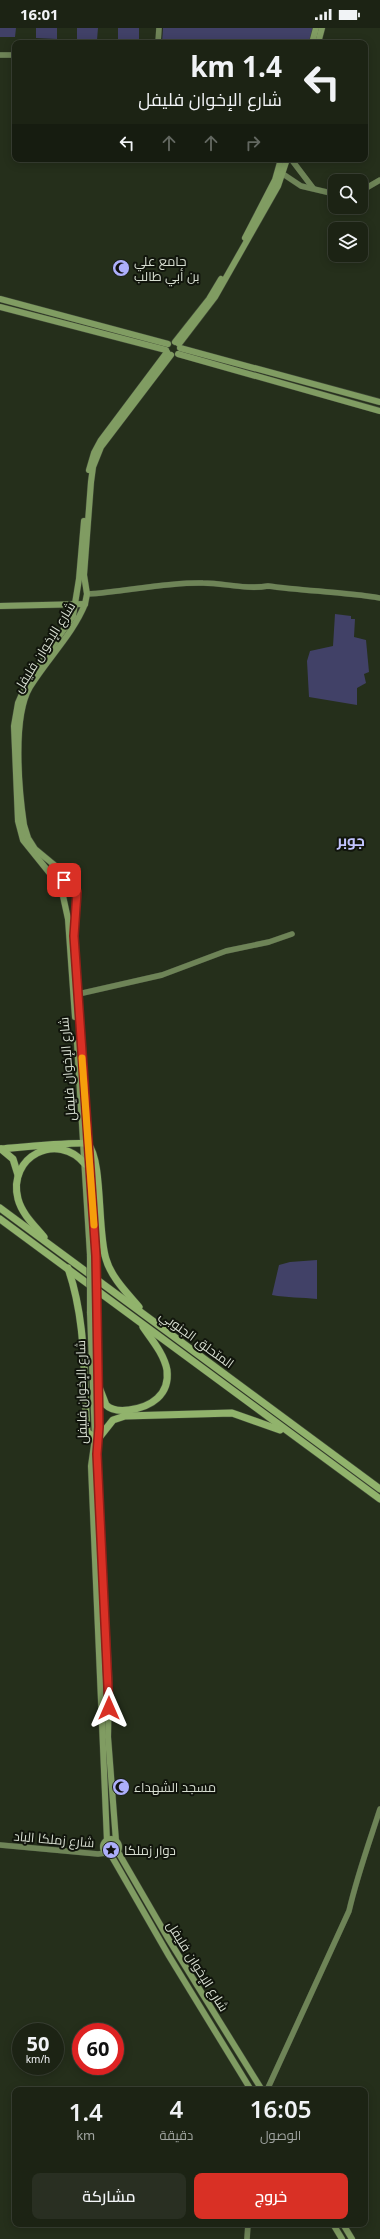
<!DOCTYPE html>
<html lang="ar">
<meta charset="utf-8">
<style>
body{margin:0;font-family:"Noto Sans",Cairo,sans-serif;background:#292f22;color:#f1f3f6;direction:rtl;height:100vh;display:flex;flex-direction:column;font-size:15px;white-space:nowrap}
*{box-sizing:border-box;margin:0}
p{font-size:13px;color:#a0a4a0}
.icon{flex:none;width:22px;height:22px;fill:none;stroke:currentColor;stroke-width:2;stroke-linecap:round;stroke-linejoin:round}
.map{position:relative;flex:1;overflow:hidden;direction:ltr}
.drawer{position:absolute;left:12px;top:2059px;width:356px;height:140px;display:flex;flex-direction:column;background:#1c2314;border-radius:8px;box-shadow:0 2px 10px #0003,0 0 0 1px #3a4034;direction:rtl}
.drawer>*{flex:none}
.hud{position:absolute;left:12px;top:12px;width:356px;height:122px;border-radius:8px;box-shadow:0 2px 10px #0003,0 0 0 1px #3a4034;direction:rtl;background:#1c2314;color:#f1f3f6;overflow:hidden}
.tools{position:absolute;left:328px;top:146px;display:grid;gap:8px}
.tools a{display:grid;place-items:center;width:40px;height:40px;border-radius:8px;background:#1c2314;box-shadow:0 2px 10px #0003,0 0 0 1px #3a4034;font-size:20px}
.speed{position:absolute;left:12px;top:1995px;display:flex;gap:8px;font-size:20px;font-weight:700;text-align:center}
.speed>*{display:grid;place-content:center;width:52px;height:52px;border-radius:50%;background:#1c2314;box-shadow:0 2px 10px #0003,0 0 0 1px #3a4034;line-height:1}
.speed small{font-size:10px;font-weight:400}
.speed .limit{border:6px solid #d22;background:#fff;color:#111}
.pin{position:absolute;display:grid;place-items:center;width:34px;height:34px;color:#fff;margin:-17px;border-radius:8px;box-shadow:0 2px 6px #0006}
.me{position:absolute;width:44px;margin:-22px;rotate:0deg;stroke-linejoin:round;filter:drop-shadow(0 0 3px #0008)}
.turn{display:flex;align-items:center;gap:14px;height:84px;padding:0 20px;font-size:18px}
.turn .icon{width:52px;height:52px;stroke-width:2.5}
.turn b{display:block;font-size:28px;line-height:34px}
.lanes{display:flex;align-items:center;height:38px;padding:0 20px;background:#0003;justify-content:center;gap:20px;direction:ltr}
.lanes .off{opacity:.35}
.eta{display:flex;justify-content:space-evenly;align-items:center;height:68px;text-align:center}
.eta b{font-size:24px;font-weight:600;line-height:28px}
.cta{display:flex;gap:8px;margin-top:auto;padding:8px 20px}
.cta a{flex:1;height:46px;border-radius:8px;background:#d93025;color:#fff;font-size:16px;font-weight:600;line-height:46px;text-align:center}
.cta a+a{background:#292f22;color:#f1f3f6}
.status{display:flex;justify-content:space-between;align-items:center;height:28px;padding:0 20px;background:#1c2314;direction:ltr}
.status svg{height:11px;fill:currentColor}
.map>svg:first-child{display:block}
</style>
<div class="status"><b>16:01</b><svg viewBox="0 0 49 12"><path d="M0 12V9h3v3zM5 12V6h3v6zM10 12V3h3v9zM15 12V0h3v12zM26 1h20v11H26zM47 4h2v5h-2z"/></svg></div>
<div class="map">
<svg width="380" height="2211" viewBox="0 0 380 2211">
<rect width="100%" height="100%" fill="#252f1b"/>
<g fill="#414167">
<polygon points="0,0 16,0 15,9 0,9"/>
<polygon points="36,0 57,0 57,11 36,10"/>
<polygon points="77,0 98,0 97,12 77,11"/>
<polygon points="118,0 139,0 139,15 118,14"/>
<polygon points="163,0 314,0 310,15 162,15"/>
<polygon points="335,586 351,588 351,591 355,591 354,609 366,612 369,644 364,646 366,655 357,660 357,677 309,669 307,633 310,623 333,618"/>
<path d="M317,1232v39c-15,-2 -30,-1 -45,-4l7,-30 11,-3z"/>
</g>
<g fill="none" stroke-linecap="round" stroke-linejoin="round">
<g stroke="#414b38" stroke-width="6">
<g id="secondary">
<polyline points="158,15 159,0"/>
<polyline points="0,27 15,27"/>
<polyline points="291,131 313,160"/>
<polyline points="283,146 301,158 335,166"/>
<polyline points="361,163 380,152"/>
<path d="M87,566c38,-2 77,-12 116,-11 22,0 43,7 65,3 37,5 75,6 112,12"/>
<polyline points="74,967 162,947 226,923 269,914 292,906"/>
<polyline points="0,1817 98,1826 106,1825"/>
<path d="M267,2062l82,-179c8,-35 20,-68 31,-102"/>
<polyline points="247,2211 248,2196"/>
</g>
</g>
<g stroke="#414b38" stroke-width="7">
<g id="primary">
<polyline points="312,15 316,0"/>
<polyline points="318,15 322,0"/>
<polyline points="245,210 275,152 281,131"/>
<polyline points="0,271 168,316"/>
<polyline points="0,279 166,322"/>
<polyline points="175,314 209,271 221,251"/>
<polyline points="179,316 215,269 278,158 287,131"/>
<polyline points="180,320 380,374"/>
<polyline points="178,326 380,383"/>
<polyline points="89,442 94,425 101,412 167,324"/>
<polyline points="0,578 85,576"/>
<polyline points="59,859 64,852 73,853"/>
<polyline points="75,989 68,891 63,868 52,848 23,812 18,793 14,698 18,675 26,657 73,588 79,551 84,493"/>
<polyline points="77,1015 90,1227"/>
<path d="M96,1228l-22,-312 3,-56 -7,-10 -35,-29 -7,-11 -4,-13c-5,-34 -12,-108 6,-138 17,-28 43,-53 55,-83l2,-10 -3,-19 7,-93 2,-15 8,-20 70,-92"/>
<polyline points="96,1284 99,1359 97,1416 99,1474 109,1650 108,1709 116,1813"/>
<polyline points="90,1285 95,1410 91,1438 107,1813"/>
<circle cx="111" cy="1819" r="8"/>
<polyline points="118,1824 169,1912 262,2062"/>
<polyline points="111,1827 169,1928 251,2062"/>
<polyline points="333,2196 342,2211"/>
<polyline points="343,2196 352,2211"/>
</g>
</g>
<g stroke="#414b38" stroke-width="8">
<g id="highway">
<path d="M0,1121c13,-1 83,-8 88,-5 15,17 9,88 18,115 5,18 21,34 33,48"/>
<polyline points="1,1121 13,1131 18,1147"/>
<polyline points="0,1180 380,1461"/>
<polyline points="0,1191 380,1471"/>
<path d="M44,1209c-10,-12 -22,-23 -26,-38 -11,-43 40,-68 67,-35"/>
<path d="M68,1240c19,56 15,107 19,164l8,6"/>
<path d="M99,1359l7,18c6,6 15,6 23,5 22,-3 41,-15 38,-40 -3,-16 -15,-30 -24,-43"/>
<polyline points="98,1411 113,1392 125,1388 232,1385 280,1402"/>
</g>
</g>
<use href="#secondary" stroke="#6e8457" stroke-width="5.5"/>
<use href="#primary" stroke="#809c62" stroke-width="6"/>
<use href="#highway" stroke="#91b36c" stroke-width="7"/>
<g stroke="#414b38" stroke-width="7" stroke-linecap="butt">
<g id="primary-bridge">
<polyline points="90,1227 90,1285"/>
<polyline points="96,1228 96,1284"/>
</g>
</g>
<use href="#primary-bridge" stroke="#809c62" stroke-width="6"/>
</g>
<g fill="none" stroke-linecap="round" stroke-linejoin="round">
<g stroke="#8d1f18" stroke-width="10">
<polyline id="route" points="64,852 73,853 77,864 74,908 96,1228 99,1399 97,1426 109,1680"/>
</g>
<use href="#route" stroke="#d93025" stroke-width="7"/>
<polyline stroke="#f59e0b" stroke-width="7" points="82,1030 94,1197"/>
</g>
<defs>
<g id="mosque-disc" transform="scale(0.9)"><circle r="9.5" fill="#adaffb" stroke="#11150c"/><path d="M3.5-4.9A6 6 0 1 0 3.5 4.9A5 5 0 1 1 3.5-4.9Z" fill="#111"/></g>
<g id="sight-disc" transform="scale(0.9)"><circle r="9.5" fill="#adaffb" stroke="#11150c"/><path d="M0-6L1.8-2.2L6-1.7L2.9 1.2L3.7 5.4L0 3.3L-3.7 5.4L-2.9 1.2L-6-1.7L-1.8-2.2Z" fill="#111"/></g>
</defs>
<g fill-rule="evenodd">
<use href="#mosque-disc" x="121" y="240"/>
<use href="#mosque-disc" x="121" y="1759"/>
<use href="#sight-disc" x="111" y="1822"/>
</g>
<g text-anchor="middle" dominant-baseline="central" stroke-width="4" stroke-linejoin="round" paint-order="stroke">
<g font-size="13" fill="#d7ded1" stroke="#11150c" text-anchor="start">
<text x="134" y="233">جامع علي<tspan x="134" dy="15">بن أبي طالب</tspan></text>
<text x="134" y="1759">مسجد الشهداء</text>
<text x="124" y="1822">دوار زملكا</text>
</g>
<g font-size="13" fill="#d7ded1" stroke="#11150c">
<text transform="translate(44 619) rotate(-58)">شارع الإخوان فليفل</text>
<text transform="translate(67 1041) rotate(-94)">شارع الإخوان فليفل</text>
<text transform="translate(197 1311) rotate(36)">المتحلق الجنوبي</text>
<text transform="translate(81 1364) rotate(-91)">شارع الإخوان فليفل</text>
<text transform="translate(54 1811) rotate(5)">شارع زملكا الباد</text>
<text transform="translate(198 1938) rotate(58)">شارع الإخوان فليفل</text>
</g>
<g font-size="15" font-weight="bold" fill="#c2c4fe" stroke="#11150c">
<text x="351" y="812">جوبر</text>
</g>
</g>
</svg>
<div class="tools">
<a><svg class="icon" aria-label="search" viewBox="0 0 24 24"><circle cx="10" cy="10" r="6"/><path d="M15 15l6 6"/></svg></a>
<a><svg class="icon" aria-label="layers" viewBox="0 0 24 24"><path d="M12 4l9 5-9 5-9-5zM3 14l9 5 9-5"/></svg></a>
</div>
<div class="speed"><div>50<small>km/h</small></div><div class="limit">60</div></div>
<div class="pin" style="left:64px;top:852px;background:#d93025"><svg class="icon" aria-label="arrive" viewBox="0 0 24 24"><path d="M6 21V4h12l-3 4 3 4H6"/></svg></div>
<svg class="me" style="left:109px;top:1680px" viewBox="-20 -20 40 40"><path d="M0-17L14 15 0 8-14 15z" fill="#d93025" stroke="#fff" stroke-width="4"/></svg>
<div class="hud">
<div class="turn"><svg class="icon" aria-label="left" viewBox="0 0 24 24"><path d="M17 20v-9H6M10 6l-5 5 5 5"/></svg><div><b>1.4 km</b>شارع الإخوان فليفل</div></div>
<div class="lanes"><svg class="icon" aria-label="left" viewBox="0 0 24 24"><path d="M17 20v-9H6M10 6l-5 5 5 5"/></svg><svg class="icon off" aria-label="ahead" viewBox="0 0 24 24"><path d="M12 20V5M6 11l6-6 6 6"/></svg><svg class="icon off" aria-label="ahead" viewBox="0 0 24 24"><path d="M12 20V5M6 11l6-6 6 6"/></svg><svg class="icon off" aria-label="right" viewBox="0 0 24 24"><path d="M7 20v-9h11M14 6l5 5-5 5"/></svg></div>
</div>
<section class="drawer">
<div class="eta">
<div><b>16:05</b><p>الوصول</p></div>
<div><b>4</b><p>دقيقة</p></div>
<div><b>1.4</b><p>km</p></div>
</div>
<div class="cta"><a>خروج</a><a>مشاركة</a></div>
</section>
</div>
